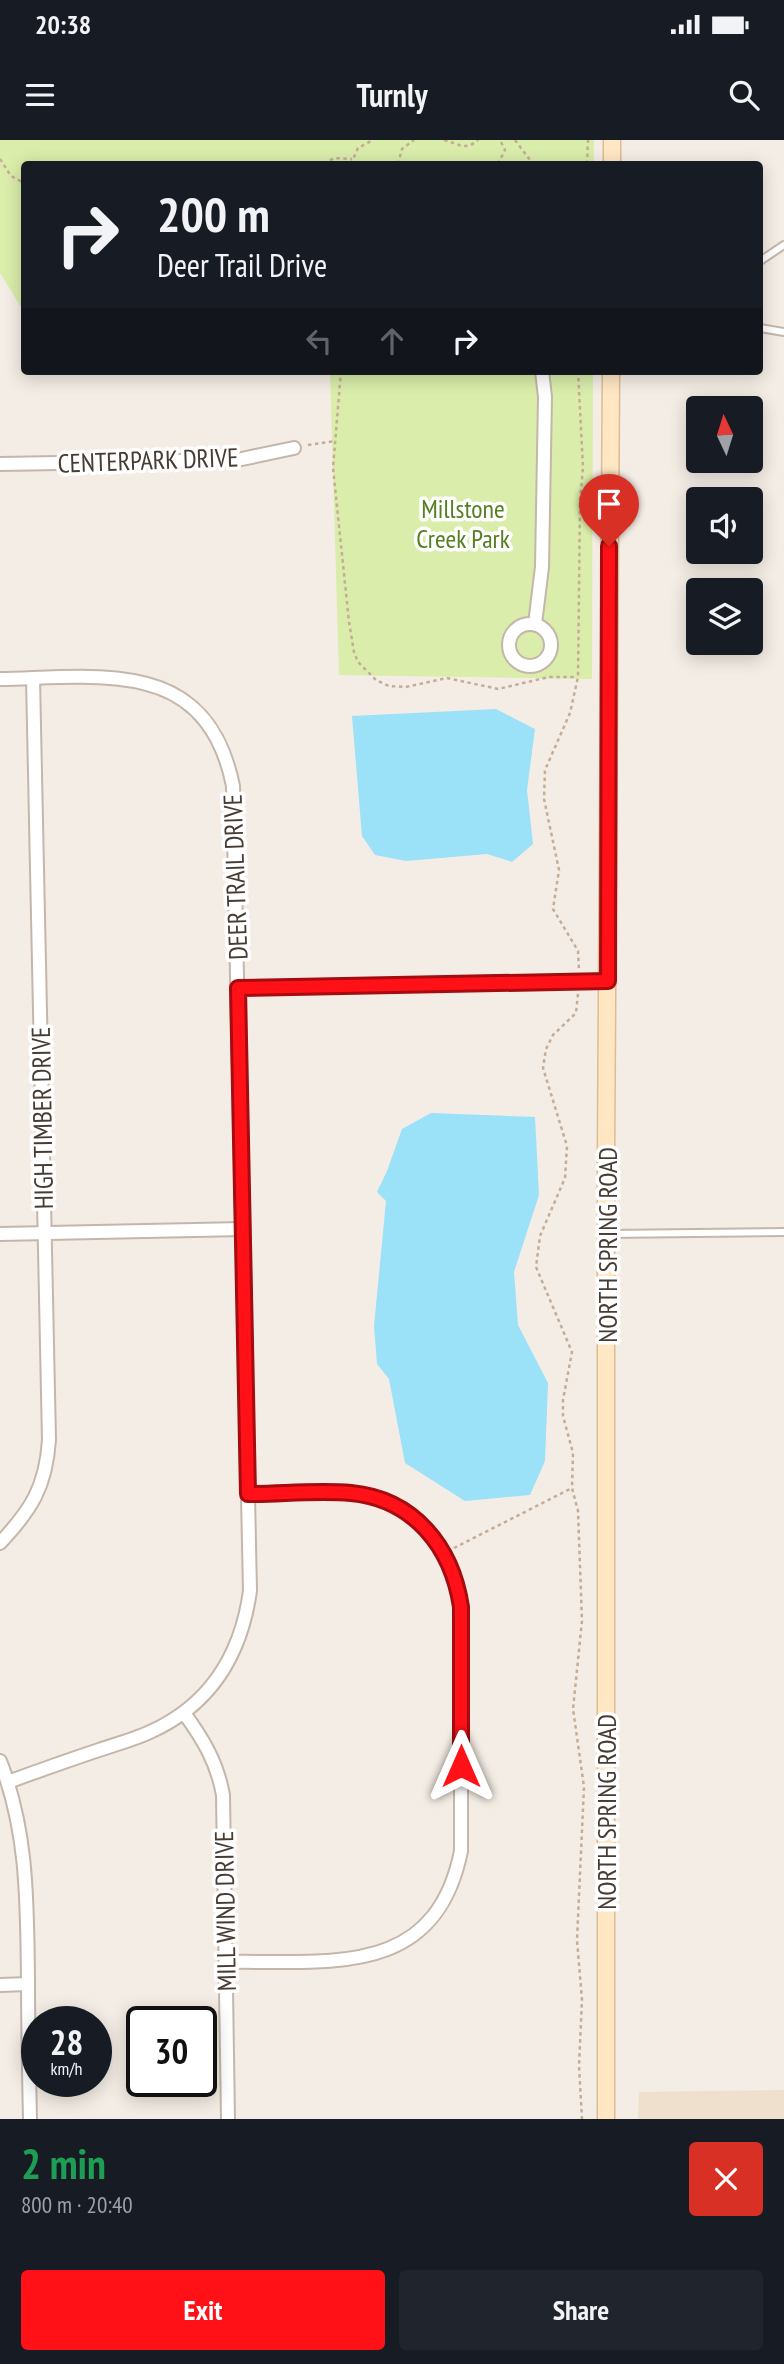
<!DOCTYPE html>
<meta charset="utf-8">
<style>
body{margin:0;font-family:"PT Sans Narrow",sans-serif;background:#20242c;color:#f1f3f6;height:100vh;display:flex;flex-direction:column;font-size:26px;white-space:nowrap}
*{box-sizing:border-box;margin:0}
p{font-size:23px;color:#9ea1a6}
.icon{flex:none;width:38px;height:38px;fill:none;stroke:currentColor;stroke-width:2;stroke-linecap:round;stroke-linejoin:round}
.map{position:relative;height:1979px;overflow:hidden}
.drawer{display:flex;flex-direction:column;background:#171b24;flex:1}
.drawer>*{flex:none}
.top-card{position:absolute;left:21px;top:21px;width:742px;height:214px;border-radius:7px;box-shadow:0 4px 18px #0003;background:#171b24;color:#f1f3f6;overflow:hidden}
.needle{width:46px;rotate:356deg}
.buttons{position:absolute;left:686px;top:256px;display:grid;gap:14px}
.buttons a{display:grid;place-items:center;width:77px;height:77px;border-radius:7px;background:#171b24;box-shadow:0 4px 18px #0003;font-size:35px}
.speed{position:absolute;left:21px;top:1866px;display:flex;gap:14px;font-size:35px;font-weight:700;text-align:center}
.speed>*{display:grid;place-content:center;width:91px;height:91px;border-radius:50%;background:#171b24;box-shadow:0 4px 18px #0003;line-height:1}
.speed small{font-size:18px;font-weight:400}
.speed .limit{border:4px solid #111;border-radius:10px;background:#fff;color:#111}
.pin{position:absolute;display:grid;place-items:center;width:60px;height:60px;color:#fff;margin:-72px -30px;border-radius:50% 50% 50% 0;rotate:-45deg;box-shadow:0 0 7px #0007}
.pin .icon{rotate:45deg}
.me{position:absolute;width:77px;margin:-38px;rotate:0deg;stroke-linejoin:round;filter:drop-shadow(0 0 5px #0008)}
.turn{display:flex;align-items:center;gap:24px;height:147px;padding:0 21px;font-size:32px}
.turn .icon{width:91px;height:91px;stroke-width:2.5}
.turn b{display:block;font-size:49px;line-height:60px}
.lanes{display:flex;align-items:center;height:66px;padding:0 21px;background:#0003;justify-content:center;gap:35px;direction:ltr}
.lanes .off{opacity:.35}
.round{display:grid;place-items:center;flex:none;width:74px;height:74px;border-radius:7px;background:#20242c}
.overview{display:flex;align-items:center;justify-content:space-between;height:119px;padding:0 21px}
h1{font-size:42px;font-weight:700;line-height:52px;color:#1e9e55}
.primary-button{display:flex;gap:14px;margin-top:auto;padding:14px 21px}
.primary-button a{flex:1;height:80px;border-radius:7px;background:#ff1117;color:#fff;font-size:28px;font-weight:700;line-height:80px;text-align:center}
.primary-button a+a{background:#20242c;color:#f1f3f6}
.status{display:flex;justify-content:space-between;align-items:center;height:49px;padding:0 35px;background:#171b24;direction:ltr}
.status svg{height:19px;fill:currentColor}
header{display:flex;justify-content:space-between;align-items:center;height:91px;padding:0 21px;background:#171b24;font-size:32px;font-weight:700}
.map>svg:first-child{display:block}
</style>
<div class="status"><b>20:38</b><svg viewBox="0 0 49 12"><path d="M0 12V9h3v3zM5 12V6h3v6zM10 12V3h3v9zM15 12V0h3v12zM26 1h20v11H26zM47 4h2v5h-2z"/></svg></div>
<header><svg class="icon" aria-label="menu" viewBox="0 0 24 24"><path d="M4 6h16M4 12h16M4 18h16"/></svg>Turnly<svg class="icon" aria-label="search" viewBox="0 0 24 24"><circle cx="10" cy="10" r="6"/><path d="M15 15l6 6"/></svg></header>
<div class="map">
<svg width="784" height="1979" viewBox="0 0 784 1979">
<rect width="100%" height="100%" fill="#f4ede5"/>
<polygon fill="#efe0cd" points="784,1950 784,1979 638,1979 639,1952"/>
<g fill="#daedaa">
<polygon points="0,0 594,0 594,24 24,24 24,172 0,133"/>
<polygon points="330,231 593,231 592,539 339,535"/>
</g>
<g fill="#9be1f7">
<polygon points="496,569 535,589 527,650 533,704 512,722 487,714 406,721 375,715 362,696 352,576"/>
<polygon points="431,973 535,977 539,1055 514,1132 518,1185 548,1243 545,1321 530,1355 465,1361 405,1323 389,1239 377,1224 374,1186 386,1061 377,1052 387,1031 402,989"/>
</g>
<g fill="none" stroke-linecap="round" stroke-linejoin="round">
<g stroke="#c4b6aa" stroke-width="10">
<g id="lane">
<polyline points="760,121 784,105"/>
<polyline points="760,188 784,192"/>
<polyline points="607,1094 784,1092"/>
</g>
</g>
<g stroke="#c4b6aa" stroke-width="16">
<g id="street">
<polyline points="0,324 237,320 294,308"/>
<circle cx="530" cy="505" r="21"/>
<polyline points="535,484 542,427 545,257 542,231"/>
<path d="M0,539c102,-2 207,-22 233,107l17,805c-9,64 -40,114 -100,141 -17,8 -34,12 -51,18 -30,10 -61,21 -91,32"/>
<polyline points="238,848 608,841"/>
<polyline points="0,1094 243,1089"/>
<path d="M0,1403c31,-33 46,-56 49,-103l-16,-762"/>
<path d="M184,1573c19,26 33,49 39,82l5,324"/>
<path d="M0,1621c28,71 27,143 28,218 0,47 1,93 2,140"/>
<path d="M226,1822c102,-2 209,18 235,-111v-244c-9,-60 -47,-108 -110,-114 -34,-3 -69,1 -103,1"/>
<polyline points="0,1845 28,1844"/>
</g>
</g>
<g stroke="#dcbc92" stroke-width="19">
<g id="secondary">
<polyline points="612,24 612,0"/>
<polyline points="606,1979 606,1017 611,231"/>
</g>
</g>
<g stroke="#c4ac97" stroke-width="2.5" stroke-dasharray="3.5 3.5" stroke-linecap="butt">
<path d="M444,0c14,4 22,11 34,0"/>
<polyline points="515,0 533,24"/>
<polyline points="0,19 11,36 24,43"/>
<polyline points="324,24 334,18 352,19"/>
<polyline points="351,24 358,8 373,0"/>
<polyline points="398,24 402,9 414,0"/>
<polyline points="498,24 505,10 500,0"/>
<polyline points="587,24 588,0"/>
<polyline points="341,231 333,328 349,482 354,512 358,522 376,540 389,546 406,547 447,538 498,549 549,537 577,537"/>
<polyline points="578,231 583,327 580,363 578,537 570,573 545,630 544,659 559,730 553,769 578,811 579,830"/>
<polyline points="308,305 335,301"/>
<polyline points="578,854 576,873 553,895 546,909 543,928 567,1006 565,1038 540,1096 536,1127 572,1212 563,1260 563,1276 573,1313 572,1348 578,1371 581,1454 582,1481 573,1569 584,1647 577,1800 582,1860 579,1926 582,1979"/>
<polyline points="454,1408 572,1348"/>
</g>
<use href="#lane" stroke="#fff" stroke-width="6"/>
<use href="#street" stroke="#fff" stroke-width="12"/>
<use href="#secondary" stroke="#ffe7c4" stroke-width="16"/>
</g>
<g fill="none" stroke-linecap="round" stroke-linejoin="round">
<g stroke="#a60b0f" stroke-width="18">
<path id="route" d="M461,1626v-159c-9,-60 -47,-108 -110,-114 -34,-3 -69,1 -103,1l-10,-506 370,-7 1,-435"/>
</g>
<use href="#route" stroke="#ff1117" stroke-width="12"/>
</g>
<g text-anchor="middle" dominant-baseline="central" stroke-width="7" stroke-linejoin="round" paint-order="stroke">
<g font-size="26" fill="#473c34" stroke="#fff">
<text transform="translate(148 320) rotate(-2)">CENTERPARK DRIVE</text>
<text transform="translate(235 737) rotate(-92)">DEER TRAIL DRIVE</text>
<text transform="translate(42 978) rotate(-91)">HIGH TIMBER DRIVE</text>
<text transform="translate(607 1105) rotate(-90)">NORTH SPRING ROAD</text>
<text transform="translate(606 1672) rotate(-90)">NORTH SPRING ROAD</text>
<text transform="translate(225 1771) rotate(-91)">MILL WIND DRIVE</text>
</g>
<g font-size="26" fill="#557f21" stroke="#fff">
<text x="463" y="368">Millstone<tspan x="463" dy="30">Creek Park</tspan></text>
</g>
</g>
</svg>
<div class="buttons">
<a><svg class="needle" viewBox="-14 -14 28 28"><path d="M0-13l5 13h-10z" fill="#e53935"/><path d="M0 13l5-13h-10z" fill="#9ea1a6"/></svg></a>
<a><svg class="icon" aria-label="sound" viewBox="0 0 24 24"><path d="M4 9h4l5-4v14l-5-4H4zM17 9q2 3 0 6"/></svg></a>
<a><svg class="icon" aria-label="layers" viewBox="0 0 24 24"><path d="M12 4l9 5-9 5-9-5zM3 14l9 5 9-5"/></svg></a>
</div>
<div class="speed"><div>28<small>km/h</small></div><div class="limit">30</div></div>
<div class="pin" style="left:609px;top:406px;background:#d93025"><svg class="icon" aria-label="arrive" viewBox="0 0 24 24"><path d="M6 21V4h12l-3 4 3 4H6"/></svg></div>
<svg class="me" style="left:461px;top:1626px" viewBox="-20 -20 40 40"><path d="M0-17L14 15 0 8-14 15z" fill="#ff1117" stroke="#fff" stroke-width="4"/></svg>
<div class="top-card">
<div class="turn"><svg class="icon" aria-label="right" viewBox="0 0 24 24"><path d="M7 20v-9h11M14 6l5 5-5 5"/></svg><div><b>200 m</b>Deer Trail Drive</div></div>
<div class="lanes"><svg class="icon off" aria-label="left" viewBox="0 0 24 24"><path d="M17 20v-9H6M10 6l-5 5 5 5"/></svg><svg class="icon off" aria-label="ahead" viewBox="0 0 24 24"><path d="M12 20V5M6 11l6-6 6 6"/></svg><svg class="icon" aria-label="right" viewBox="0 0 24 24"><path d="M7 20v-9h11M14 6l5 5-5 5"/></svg></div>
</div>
</div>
<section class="drawer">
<div class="overview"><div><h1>2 min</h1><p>800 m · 20:40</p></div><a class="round" style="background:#d93025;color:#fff"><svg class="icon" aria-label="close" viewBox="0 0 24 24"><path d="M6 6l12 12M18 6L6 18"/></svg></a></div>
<div class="primary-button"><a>Exit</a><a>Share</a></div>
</section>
